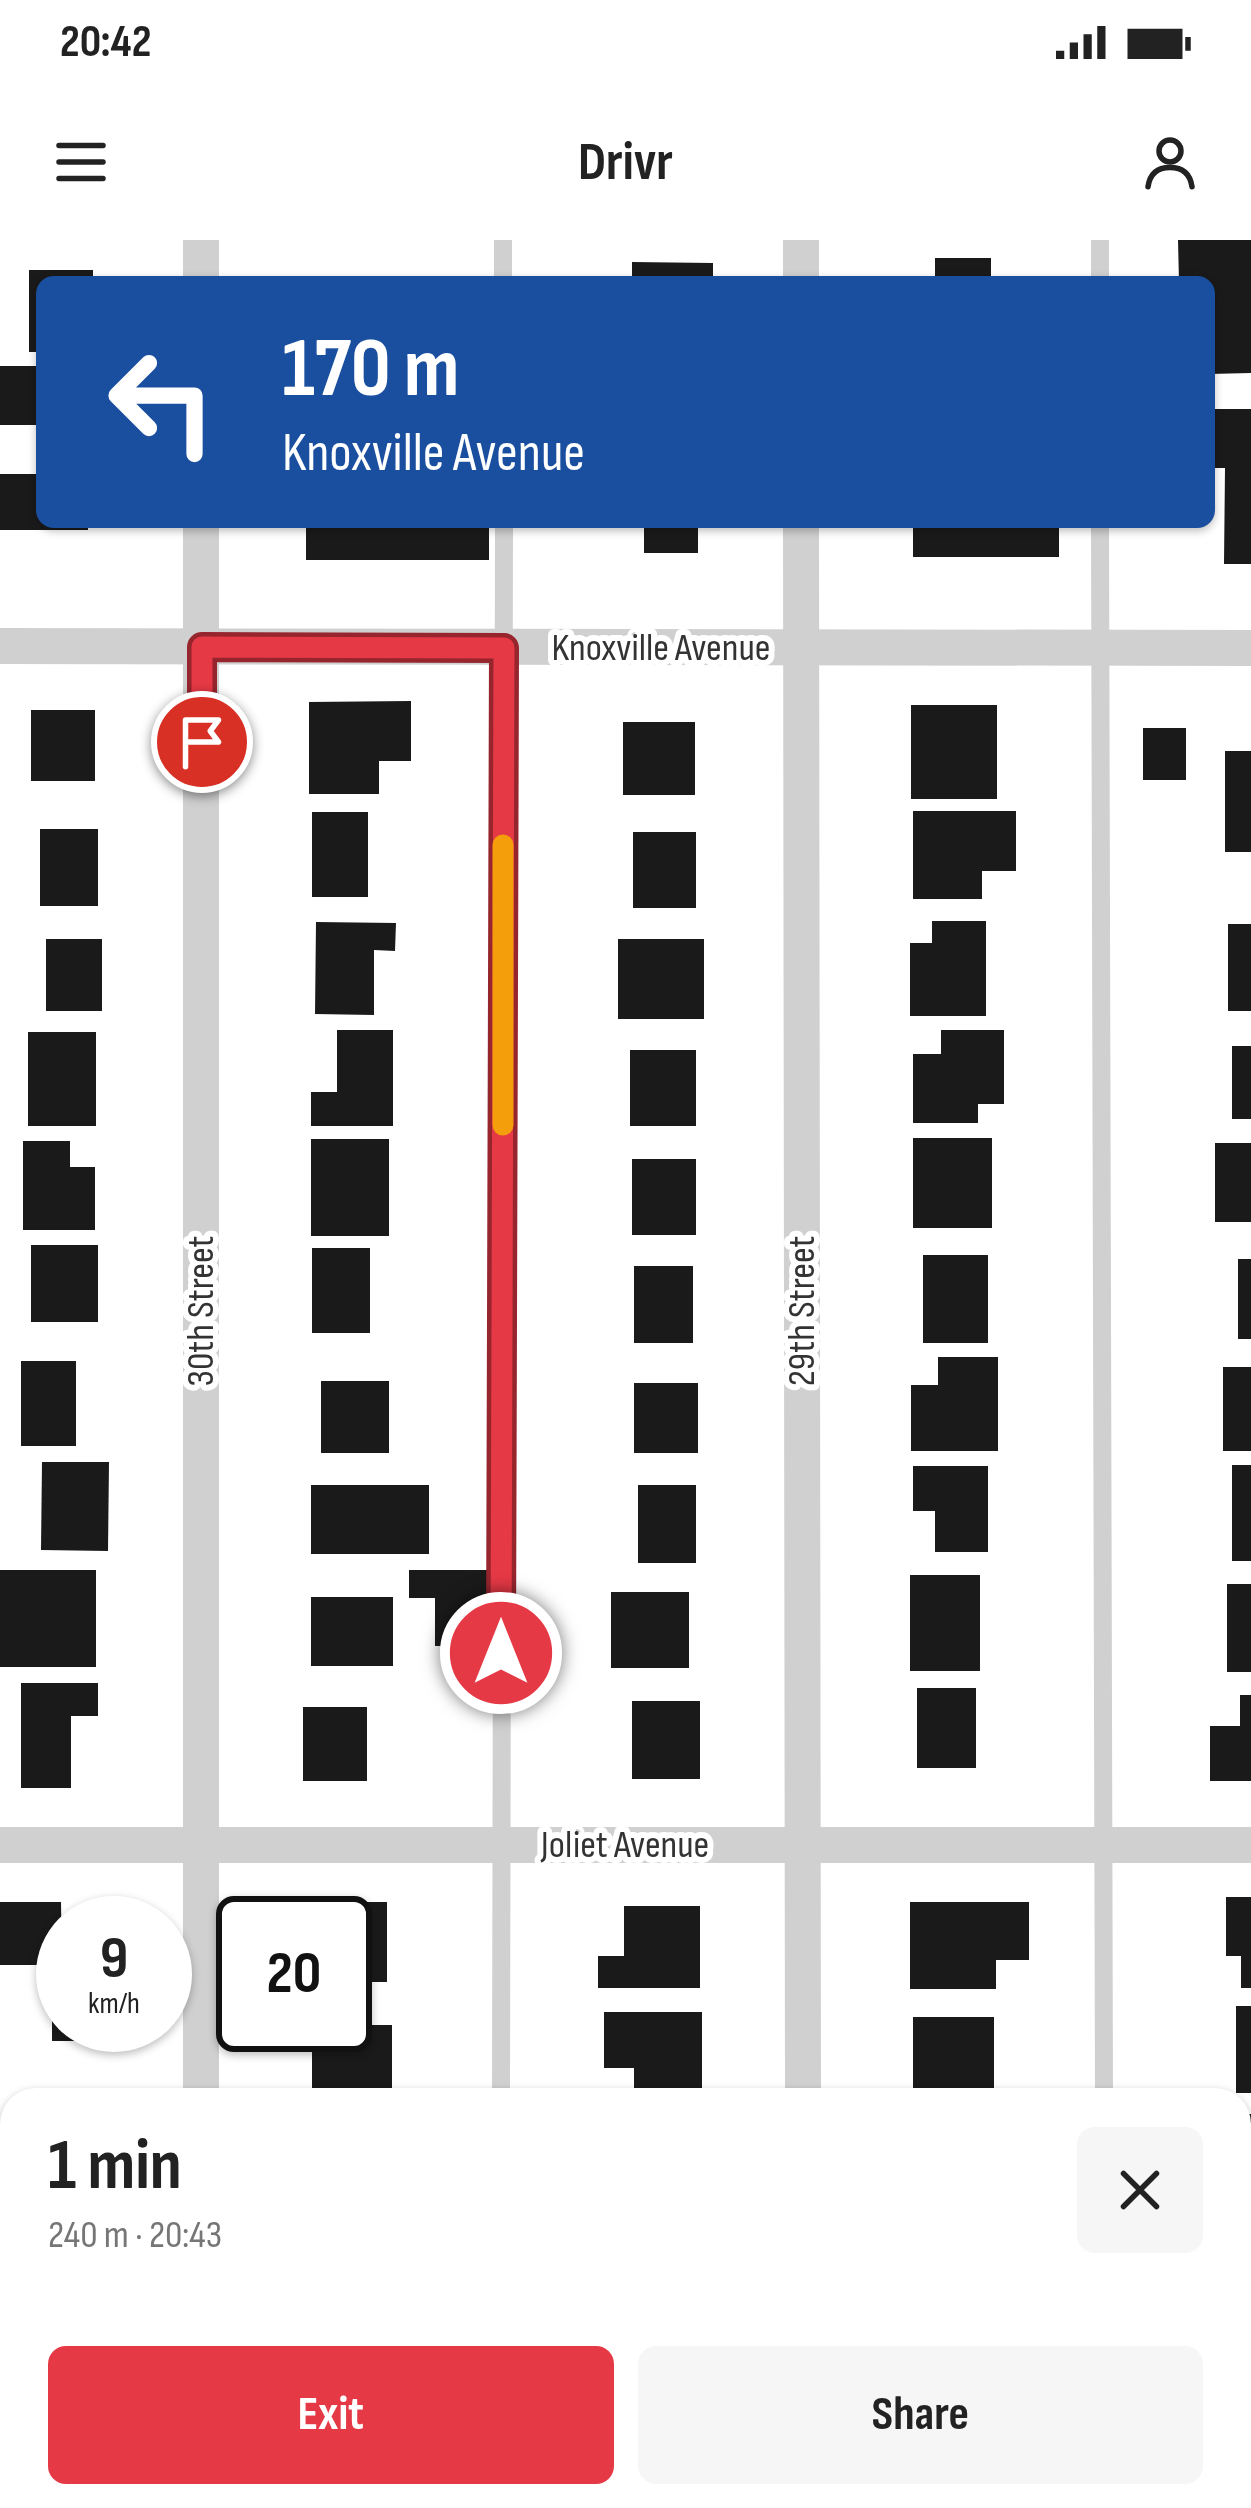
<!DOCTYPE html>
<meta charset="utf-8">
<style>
body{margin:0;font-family:"Sofia Sans Condensed",sans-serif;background:#f6f6f6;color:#222;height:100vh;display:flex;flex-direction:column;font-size:45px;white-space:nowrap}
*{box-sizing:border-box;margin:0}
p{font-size:39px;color:#767676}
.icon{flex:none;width:66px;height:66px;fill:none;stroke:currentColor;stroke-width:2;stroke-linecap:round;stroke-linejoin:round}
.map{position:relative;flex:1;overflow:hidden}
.sheet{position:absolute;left:0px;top:1848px;width:1251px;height:420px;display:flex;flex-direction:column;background:#fff;border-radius:36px 36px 0 0;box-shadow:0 3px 9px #0004}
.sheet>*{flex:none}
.banner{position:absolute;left:36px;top:36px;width:1179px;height:252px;border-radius:18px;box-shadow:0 3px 9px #0004;background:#1a4fa0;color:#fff;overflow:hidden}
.speed{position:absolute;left:36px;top:1656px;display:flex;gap:24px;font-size:60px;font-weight:700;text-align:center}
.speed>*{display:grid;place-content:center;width:156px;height:156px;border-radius:50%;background:#fff;box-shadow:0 3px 9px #0004;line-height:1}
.speed small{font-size:30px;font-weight:400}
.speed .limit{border:6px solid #111;border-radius:18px;background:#fff;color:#111}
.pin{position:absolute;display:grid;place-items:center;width:102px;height:102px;color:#fff;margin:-51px;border:6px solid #fff;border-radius:50%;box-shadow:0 3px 12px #0007}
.me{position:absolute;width:132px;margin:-66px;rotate:0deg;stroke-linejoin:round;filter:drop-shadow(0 0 9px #0008)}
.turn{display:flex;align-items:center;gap:42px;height:252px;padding:0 48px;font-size:54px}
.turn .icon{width:156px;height:156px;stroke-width:2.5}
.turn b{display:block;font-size:84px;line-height:102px}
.round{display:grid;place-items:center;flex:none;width:126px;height:126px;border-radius:18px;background:#f6f6f6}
.overview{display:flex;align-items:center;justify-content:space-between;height:204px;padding:0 48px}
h1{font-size:72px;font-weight:700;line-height:90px}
.primary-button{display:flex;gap:24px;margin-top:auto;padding:24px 48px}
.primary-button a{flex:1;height:138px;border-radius:18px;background:#e63946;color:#fff;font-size:48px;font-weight:700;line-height:138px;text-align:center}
.primary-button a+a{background:#f6f6f6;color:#222}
.status{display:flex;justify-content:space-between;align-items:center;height:84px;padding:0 60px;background:#fff;direction:ltr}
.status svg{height:33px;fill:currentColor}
header{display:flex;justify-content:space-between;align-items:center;height:156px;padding:0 48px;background:#fff;font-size:54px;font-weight:700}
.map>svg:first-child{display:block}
</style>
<div class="status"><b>20:42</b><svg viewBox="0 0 49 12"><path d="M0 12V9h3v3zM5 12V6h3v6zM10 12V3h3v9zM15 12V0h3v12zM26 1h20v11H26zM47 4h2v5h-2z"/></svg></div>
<header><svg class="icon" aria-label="menu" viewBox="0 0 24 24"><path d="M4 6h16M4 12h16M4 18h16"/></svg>Drivr<svg class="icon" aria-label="person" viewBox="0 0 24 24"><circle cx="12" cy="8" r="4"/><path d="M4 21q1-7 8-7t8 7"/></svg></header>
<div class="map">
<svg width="1251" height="2268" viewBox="0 0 1251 2268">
<rect width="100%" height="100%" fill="#fff"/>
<g fill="#1a1a1a">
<polygon points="1178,0 1251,0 1251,133 1209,134 1209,42 1179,42"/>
<rect x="935" y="18" width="56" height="24"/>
<polygon points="632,22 713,23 713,42 632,42"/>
<polygon points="29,30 93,30 93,42 42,42 42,112 29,112"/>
<rect x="309" y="36" width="57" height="6"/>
<rect x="0" y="126" width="42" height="59"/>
<polygon points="1209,169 1251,169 1251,324 1224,324 1225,228 1209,228"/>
<polygon points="0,234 42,234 42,282 88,282 88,290 0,290"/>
<rect x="306" y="282" width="183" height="38"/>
<polygon points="621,282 698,282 698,313 644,313 644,287 621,287"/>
<rect x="913" y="282" width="146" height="35"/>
<polygon points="411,461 411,521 379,521 379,554 309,554 309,462"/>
<rect x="911" y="465" width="86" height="94"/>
<rect x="31" y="470" width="64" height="71"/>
<rect x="623" y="482" width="72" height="73"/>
<rect x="1143" y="488" width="43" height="52"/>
<rect x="1225" y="511" width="26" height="101"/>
<polygon points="913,571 1016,571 1016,631 982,631 982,659 913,659"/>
<rect x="312" y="572" width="56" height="85"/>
<rect x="40" y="589" width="58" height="77"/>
<rect x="633" y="592" width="63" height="76"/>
<polygon points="932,681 986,681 986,776 910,776 910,703 932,703"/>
<polygon points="316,682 396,683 395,711 374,710 374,775 315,774"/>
<rect x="1228" y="684" width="23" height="87"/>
<rect x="46" y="699" width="56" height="72"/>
<rect x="618" y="699" width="86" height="80"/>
<polygon points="337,790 393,790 393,886 311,886 311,852 337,852"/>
<polygon points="941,790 1004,790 1004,864 978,864 978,883 913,883 913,814 941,814"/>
<rect x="28" y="792" width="68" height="94"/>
<rect x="1232" y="806" width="19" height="73"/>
<rect x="630" y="810" width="66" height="76"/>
<rect x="913" y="898" width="79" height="90"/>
<rect x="311" y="899" width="78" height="97"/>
<polygon points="23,901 70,901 70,927 95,927 95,990 23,990"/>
<rect x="1215" y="903" width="36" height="79"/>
<rect x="632" y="919" width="64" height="76"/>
<rect x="31" y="1005" width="67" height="77"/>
<rect x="312" y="1008" width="58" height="85"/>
<rect x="923" y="1015" width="65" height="88"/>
<rect x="1238" y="1019" width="13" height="80"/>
<rect x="634" y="1026" width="59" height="77"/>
<polygon points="938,1117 998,1117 998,1211 911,1211 911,1145 938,1145"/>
<rect x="21" y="1121" width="55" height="85"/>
<rect x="1223" y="1127" width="28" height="84"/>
<rect x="321" y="1141" width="68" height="72"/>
<rect x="634" y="1143" width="64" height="70"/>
<polygon points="42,1222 109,1222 108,1311 41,1310"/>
<rect x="1232" y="1225" width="19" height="96"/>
<polygon points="913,1226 988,1226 988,1312 935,1312 935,1271 913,1271"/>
<rect x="311" y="1245" width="118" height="69"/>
<rect x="638" y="1245" width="58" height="78"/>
<rect x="0" y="1330" width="96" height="97"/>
<polygon points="409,1330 489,1330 489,1406 435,1406 435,1358 409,1358"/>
<rect x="910" y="1335" width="70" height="96"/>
<rect x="1227" y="1344" width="24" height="88"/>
<rect x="611" y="1352" width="78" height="76"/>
<rect x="311" y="1357" width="82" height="69"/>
<polygon points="21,1443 98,1443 98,1476 71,1476 71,1548 21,1548"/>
<rect x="917" y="1448" width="59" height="80"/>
<polygon points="1240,1455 1251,1455 1251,1541 1210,1541 1210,1486 1240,1486"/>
<rect x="632" y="1461" width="68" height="78"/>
<rect x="303" y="1467" width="64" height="74"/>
<polygon points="1226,1657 1251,1657 1251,1748 1241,1748 1241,1716 1226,1716"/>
<polygon points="0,1662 61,1662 63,1785 110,1785 110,1801 52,1801 52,1725 0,1725"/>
<polygon points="309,1662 387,1662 387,1742 345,1742 345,1683 309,1683"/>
<polygon points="910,1662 1029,1662 1029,1720 996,1720 996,1749 910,1749"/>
<polygon points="624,1666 700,1666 700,1748 598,1748 598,1716 624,1716"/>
<rect x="1236" y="1766" width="15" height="87"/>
<polygon points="604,1772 702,1772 702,1859 634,1859 634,1828 604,1828"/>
<rect x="913" y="1777" width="81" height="78"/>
<rect x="312" y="1785" width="80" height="68"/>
<rect x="1239" y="1874" width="12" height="92"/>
<rect x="4" y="1907" width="8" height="62"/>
<rect x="1239" y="1982" width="12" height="93"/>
<rect x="0" y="1986" width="12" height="96"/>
<rect x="1239" y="2091" width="12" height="91"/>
<rect x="8" y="2095" width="4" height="63"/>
<polygon points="1239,2213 1251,2213 1251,2268 1220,2268 1220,2256 1239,2256"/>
<rect x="14" y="2256" width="87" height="12"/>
<rect x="323" y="2256" width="81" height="12"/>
<rect x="621" y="2256" width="67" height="12"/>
<rect x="913" y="2256" width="61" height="12"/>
</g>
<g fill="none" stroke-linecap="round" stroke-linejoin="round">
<g stroke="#d0d0d0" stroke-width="18">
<polyline points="503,0 503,42"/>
<polyline points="1100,0 1100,42"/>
<polyline points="1100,282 1104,1860"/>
<polyline points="501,1860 504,282"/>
<polyline points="502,2256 502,2268"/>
<polyline points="1108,2256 1108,2268"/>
</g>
<g stroke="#d0d0d0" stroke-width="36">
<polyline points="201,0 201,42"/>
<polyline points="801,0 801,42"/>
<polyline points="201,282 201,1860"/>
<polyline points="801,282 803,1860"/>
<polyline points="0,406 1251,408"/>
<polyline points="0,1605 1251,1605"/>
<polyline points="201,2256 201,2268"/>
<polyline points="803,2256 803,2268"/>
</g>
</g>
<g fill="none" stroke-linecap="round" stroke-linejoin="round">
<g stroke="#96252e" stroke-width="30">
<polyline id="route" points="202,502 202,407 504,408 501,1413"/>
</g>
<use href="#route" stroke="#e63946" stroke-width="21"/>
<polyline stroke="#f59e0b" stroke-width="21" points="503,885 503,605"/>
</g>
<g text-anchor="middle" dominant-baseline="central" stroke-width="12" stroke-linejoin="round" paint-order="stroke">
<g font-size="39" fill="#333" stroke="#fff">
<text x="661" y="408">Knoxville Avenue</text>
<text transform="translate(201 1071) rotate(-90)">30th Street</text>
<text transform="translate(802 1071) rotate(-90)">29th Street</text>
<text x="625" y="1605">Joliet Avenue</text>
</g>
</g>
</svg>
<div class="speed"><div>9<small>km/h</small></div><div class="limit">20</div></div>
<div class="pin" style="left:202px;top:502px;background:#d93025"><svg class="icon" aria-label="arrive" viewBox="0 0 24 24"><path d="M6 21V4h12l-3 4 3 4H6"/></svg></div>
<svg class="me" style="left:501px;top:1413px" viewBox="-20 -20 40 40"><circle r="17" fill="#e63946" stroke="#fff" stroke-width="3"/><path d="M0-11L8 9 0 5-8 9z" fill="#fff"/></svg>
<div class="banner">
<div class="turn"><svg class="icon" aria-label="left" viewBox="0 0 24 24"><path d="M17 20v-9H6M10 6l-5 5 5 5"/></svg><div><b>170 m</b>Knoxville Avenue</div></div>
</div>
<section class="sheet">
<div class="overview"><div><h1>1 min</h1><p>240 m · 20:43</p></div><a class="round"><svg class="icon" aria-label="close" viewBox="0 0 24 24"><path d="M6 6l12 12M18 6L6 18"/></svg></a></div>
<div class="primary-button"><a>Exit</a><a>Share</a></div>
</section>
</div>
